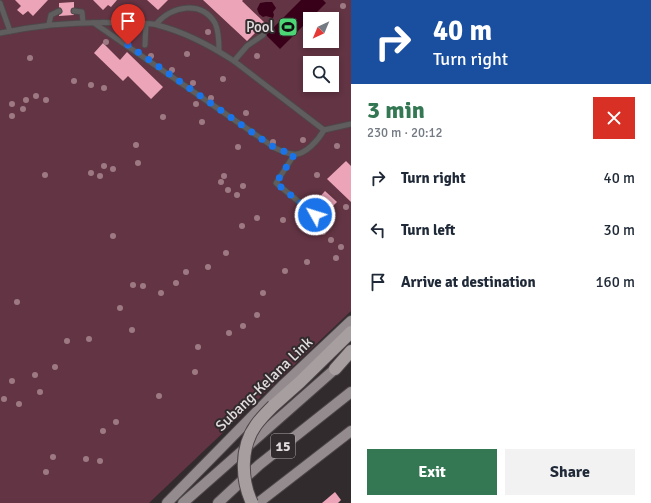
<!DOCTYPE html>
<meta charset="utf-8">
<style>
body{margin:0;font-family:Signika,sans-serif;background:#f2f2f3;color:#1f2937;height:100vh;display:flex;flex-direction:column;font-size:15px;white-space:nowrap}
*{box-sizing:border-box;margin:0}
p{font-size:13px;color:#747a83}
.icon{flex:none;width:22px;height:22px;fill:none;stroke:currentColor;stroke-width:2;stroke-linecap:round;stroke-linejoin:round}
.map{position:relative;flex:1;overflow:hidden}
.panel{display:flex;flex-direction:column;background:#fff;width:300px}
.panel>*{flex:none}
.top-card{background:#1a4fa0;color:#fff;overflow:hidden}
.needle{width:26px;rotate:224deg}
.buttons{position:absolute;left:303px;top:12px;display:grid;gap:8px}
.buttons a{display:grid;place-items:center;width:36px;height:36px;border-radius:0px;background:#fff;box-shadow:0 2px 6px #0003;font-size:20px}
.pin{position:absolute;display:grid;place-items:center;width:34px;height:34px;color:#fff;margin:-41px -17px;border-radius:50% 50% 50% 0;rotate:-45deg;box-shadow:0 0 4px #0007}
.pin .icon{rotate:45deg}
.me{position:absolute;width:44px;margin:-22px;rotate:309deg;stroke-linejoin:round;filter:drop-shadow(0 0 3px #0008)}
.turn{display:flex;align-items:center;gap:14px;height:84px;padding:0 16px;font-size:18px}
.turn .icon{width:52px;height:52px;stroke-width:2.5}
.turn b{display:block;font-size:28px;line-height:34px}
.round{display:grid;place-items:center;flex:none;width:42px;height:42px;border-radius:0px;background:#f2f2f3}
.summary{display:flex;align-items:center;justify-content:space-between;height:68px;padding:0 16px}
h1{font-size:24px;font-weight:700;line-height:30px;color:#337753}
.cta{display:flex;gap:8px;margin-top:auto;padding:8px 16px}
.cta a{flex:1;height:46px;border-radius:0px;background:#337753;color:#fff;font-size:16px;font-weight:700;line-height:46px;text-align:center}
.cta a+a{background:#f2f2f3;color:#1f2937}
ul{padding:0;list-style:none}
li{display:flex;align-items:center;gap:12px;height:52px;padding:0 16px}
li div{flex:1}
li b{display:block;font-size:15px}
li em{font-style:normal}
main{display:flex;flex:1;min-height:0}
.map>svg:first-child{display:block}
</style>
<main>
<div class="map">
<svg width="351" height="503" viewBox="0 0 351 503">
<rect width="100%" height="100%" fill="#322b2d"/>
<path fill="#633443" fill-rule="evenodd" d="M0,0h351v311l-202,192h-149zM310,19h22v22h-22zM310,63h22v22h-22z"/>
<g fill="#380119">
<polygon points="301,0 323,0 326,3 280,49 266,35"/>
<polygon points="266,2 272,2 276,8 273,12 274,15 273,18 266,16 263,17 259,14 257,9 260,3"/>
</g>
<g fill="#eca4b9">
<polygon points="15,0 48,0 33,16 28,11 23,15 17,10 21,6"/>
<polygon points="93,0 117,0 111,7 108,5 103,10"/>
<polygon points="147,0 168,0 158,10"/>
<polygon points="203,0 243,0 242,1 265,23 247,41"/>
<polygon points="74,2 74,15 59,16 59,3"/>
<polygon points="103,43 120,60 127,52 163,87 151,99 128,76 123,81 94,53"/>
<polygon points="346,161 351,166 351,202 327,179"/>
<polygon points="325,191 337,202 329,210 318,199"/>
<polygon points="335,492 341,500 338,503 322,503"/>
</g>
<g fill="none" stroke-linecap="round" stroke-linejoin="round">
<g stroke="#4e4749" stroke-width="7">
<g id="lane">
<polyline points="0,3 10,31"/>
<polyline points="74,11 82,12 83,22"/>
<path d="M94,23l181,125c5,2 12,6 18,6 12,2 26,-15 31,-24"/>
<polyline points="49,24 51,15 59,11"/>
<path d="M156,24c16,-18 45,-24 59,-1 4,8 4,19 4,28"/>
<path d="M0,33c43,-9 83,-12 127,-10 9,1 21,-1 30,2 28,7 54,21 77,36l90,69 27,-6"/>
<polyline points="145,45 146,24"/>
<polyline points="234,61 247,46 263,35"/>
<polyline points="294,155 276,183 315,215"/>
</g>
</g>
<g stroke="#4e4749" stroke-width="12">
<g id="primary">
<polyline points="167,503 282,386 351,321"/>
<polyline points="183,503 335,369"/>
<polyline points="218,503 259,465 351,392"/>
<polyline points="258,503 351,431"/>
</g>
</g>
<g stroke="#4e4749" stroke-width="14">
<g id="highway">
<polyline points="335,369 351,351"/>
<polyline points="273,406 300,382 351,332"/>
</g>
</g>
<use href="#lane" stroke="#605d5e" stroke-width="5"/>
<use href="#primary" stroke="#938b8d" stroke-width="10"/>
<use href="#highway" stroke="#a79ea0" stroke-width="12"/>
<g stroke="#4e4749" stroke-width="14" stroke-linecap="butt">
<path id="highway-bridge" d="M252,503c-11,-23 -12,-56 4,-78 5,-7 11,-13 17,-19"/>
</g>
<use href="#highway-bridge" stroke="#a79ea0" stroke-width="12"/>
</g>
<g fill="#9d7a83">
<circle cx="343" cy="6" r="3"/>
<circle cx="208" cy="32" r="3"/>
<circle cx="129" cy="34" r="3"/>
<circle cx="106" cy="42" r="3"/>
<circle cx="187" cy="54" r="3"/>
<circle cx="151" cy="56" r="3"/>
<circle cx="257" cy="56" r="3"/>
<circle cx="30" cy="58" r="3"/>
<circle cx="172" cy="70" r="3"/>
<circle cx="223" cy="79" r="3"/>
<circle cx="74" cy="81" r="3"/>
<circle cx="193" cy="83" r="3"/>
<circle cx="91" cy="85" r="3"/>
<circle cx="104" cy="88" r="3"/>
<circle cx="36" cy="96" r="3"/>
<circle cx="211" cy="98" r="3"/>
<circle cx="26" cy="100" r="3"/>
<circle cx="46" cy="100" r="3"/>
<circle cx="12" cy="104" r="3"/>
<circle cx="196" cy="104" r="3"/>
<circle cx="23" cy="109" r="3"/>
<circle cx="246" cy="113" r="3"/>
<circle cx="12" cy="116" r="3"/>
<circle cx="163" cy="117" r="3"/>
<circle cx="202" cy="122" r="3"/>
<circle cx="303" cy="140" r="3"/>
<circle cx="273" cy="142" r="3"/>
<circle cx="136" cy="145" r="3"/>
<circle cx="337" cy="146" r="3"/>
<circle cx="238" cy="147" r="3"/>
<circle cx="138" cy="163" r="3"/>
<circle cx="104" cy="166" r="3"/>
<circle cx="113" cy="169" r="3"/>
<circle cx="91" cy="173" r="3"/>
<circle cx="45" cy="175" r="3"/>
<circle cx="317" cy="175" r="3"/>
<circle cx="100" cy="176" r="3"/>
<circle cx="224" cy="176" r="3"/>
<circle cx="221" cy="182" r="3"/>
<circle cx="243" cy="186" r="3"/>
<circle cx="228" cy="190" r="3"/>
<circle cx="237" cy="195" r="3"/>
<circle cx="346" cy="207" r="3"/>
<circle cx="327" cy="213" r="3"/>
<circle cx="257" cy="218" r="3"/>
<circle cx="283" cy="220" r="3"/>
<circle cx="316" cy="225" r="3"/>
<circle cx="242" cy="226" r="3"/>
<circle cx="323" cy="232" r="3"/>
<circle cx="113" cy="236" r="3"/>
<circle cx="331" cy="240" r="3"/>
<circle cx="341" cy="247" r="3"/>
<circle cx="226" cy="253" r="3"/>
<circle cx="336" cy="258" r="3"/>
<circle cx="307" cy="262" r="3"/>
<circle cx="208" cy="267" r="3"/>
<circle cx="285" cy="271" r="3"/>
<circle cx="186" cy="272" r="3"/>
<circle cx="176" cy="283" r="3"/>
<circle cx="133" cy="285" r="3"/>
<circle cx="143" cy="286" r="3"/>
<circle cx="161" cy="293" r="3"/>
<circle cx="263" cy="293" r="3"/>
<circle cx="17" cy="302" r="3"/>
<circle cx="120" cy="308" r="3"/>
<circle cx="257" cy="315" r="3"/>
<circle cx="243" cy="326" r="3"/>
<circle cx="132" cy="330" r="3"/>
<circle cx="229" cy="333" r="3"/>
<circle cx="89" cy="339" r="3"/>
<circle cx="67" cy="341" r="3"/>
<circle cx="198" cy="347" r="3"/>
<circle cx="55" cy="367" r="3"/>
<circle cx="195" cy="372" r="3"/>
<circle cx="35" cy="375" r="3"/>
<circle cx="12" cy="381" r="3"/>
<circle cx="40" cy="392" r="3"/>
<circle cx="159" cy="396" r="3"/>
<circle cx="4" cy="399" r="3"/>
<circle cx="19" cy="404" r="3"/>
<circle cx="116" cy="422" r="3"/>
<circle cx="103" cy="431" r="3"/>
<circle cx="53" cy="457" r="3"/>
<circle cx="86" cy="459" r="3"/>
<circle cx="100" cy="461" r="3"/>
<circle cx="46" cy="472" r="3"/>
</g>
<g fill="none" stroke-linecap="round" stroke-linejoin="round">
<polyline stroke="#1a73e8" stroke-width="7" stroke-dasharray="0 12.6" points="128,45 266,142 275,148 294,155 276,183 315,215"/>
</g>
<defs>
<g id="stadium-square" transform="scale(1)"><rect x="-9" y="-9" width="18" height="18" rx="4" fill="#4cd676" stroke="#322b2d"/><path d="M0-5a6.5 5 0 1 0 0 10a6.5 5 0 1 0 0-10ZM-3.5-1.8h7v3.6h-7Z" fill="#111"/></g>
</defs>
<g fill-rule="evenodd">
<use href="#stadium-square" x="288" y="27"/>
</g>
<g text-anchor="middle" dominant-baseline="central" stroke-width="4" stroke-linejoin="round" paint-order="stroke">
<rect fill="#322b2d" stroke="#ada8a9" stroke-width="1" x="271" y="434" width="24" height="24" rx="3"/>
<g font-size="14" font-weight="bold" fill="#e2ddde">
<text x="283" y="446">15</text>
</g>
<g font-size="15" fill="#e2ddde" stroke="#322b2d" text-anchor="end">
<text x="274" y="27">Pool</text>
</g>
<g font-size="15" fill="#e2ddde" stroke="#322b2d">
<text transform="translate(264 384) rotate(-44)">Subang-Kelana Link</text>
</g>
</g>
</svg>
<div class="buttons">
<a><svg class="needle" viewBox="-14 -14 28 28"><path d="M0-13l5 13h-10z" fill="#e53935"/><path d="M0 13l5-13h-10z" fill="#747a83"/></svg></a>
<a><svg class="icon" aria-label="search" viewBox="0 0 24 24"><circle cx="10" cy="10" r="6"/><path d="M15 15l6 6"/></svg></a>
</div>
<div class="pin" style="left:128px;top:45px;background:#d93025"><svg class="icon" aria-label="arrive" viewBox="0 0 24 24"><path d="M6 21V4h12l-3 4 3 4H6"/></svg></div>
<svg class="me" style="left:315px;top:215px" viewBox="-20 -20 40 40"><circle r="17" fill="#1a73e8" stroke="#fff" stroke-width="3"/><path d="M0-11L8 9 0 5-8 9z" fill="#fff"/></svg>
</div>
<section class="panel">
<div class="top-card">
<div class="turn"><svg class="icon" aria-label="right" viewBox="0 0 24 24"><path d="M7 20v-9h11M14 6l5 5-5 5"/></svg><div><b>40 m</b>Turn right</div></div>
</div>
<div class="summary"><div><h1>3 min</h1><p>230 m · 20:12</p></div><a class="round" style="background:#d93025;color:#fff"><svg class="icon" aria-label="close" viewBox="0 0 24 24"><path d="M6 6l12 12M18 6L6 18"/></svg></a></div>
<ul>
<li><svg class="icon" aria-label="right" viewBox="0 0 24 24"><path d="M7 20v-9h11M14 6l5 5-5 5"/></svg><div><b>Turn right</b></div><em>40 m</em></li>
<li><svg class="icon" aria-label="left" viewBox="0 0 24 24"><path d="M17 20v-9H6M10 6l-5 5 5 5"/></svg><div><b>Turn left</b></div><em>30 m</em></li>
<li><svg class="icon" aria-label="arrive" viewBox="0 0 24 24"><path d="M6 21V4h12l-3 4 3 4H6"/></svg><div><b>Arrive at destination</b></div><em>160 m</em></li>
</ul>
<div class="cta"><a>Exit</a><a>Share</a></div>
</section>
</main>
